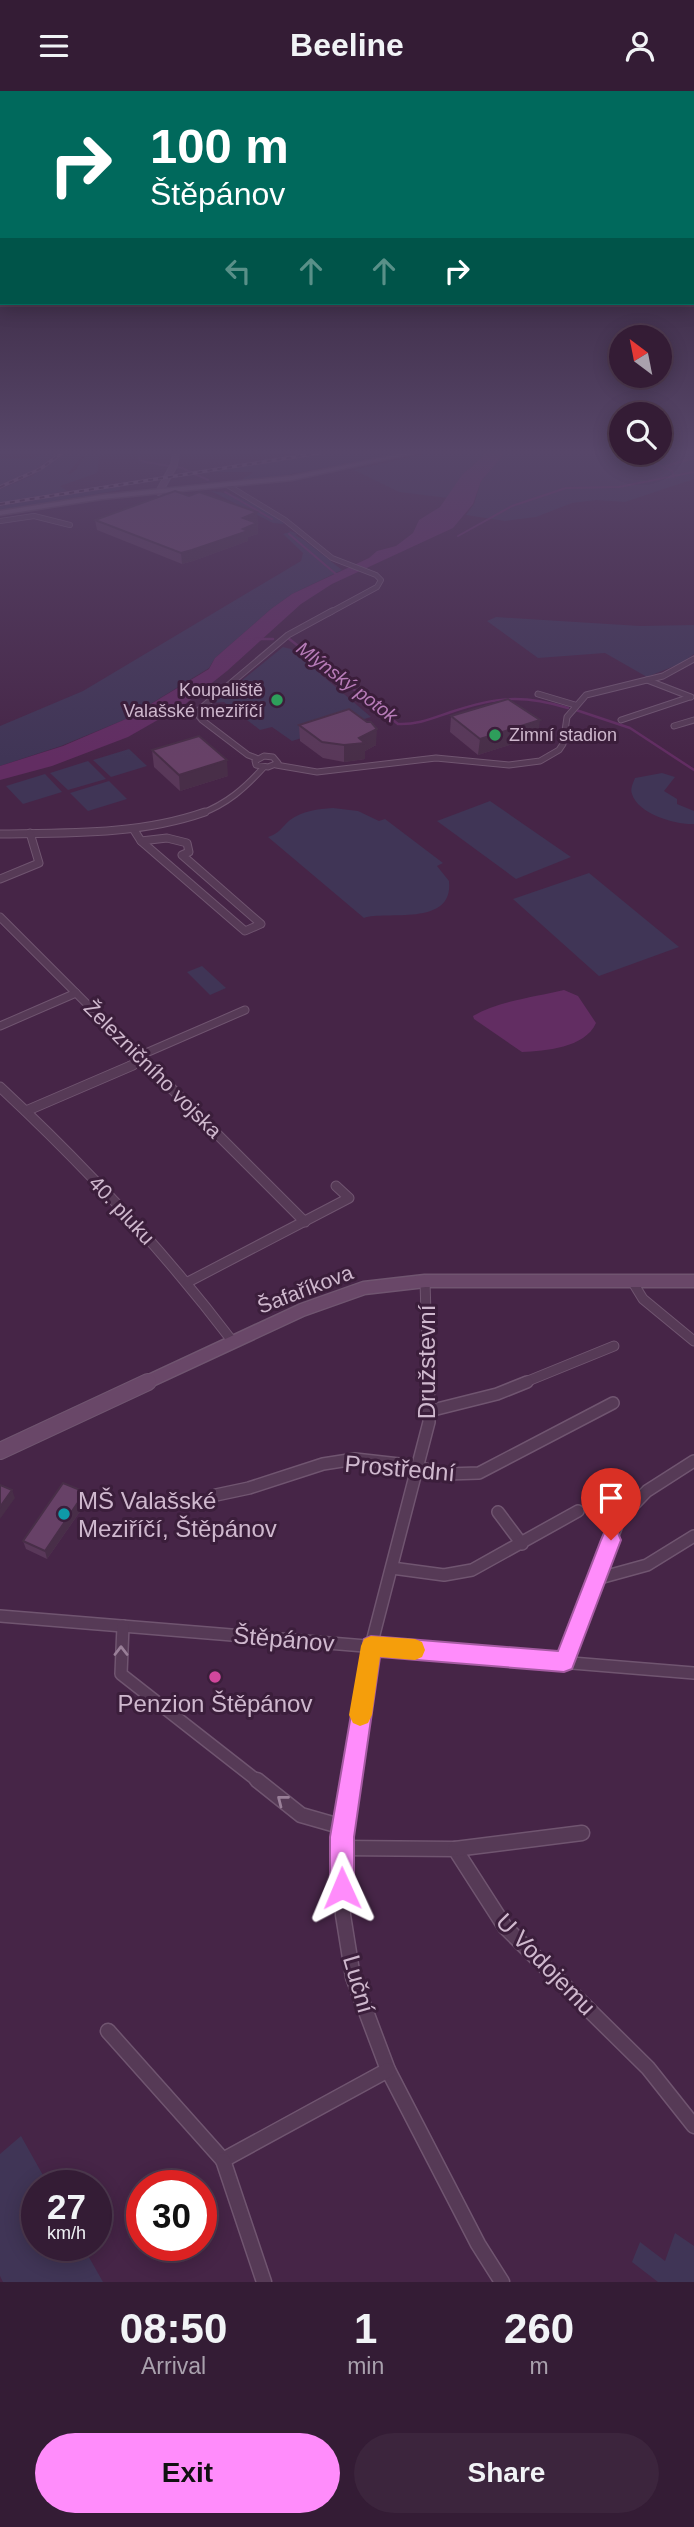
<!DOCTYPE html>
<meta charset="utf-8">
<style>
body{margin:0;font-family:Arial,sans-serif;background:#3c253d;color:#f1f3f6;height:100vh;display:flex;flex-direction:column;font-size:26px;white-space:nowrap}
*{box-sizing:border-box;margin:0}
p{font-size:23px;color:#a9a1ad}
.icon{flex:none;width:38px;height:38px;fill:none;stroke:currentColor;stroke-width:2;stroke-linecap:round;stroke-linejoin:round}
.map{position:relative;height:2191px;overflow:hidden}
.panel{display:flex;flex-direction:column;background:#341c35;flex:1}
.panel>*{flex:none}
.guide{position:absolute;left:0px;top:0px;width:695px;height:214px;box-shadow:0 4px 18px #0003,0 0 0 2px #4e3a50;background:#00695c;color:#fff;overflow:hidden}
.needle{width:46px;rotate:328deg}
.controls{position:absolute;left:609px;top:234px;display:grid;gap:14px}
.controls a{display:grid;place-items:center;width:63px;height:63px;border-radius:50%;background:#341c35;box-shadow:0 4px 18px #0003,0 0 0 2px #4e3a50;font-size:35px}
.speed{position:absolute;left:21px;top:2079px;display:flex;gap:14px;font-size:35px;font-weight:700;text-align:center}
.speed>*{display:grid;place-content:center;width:91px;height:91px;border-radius:50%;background:#341c35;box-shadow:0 4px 18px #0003,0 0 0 2px #4e3a50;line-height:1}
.speed small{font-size:18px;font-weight:400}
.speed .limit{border:10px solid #d22;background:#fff;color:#111}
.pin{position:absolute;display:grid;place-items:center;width:60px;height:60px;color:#fff;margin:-72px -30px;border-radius:50% 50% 50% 0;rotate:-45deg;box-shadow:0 0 7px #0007}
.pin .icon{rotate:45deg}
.me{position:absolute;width:77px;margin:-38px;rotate:359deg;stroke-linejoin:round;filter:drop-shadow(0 0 5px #0008)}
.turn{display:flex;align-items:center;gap:24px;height:147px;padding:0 35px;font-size:32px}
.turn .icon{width:91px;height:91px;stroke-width:2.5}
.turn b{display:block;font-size:49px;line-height:60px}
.lanes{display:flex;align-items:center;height:66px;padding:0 35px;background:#0003;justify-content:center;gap:35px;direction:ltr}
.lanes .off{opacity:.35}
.eta{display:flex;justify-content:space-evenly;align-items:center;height:119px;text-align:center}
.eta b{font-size:42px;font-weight:700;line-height:49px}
.primary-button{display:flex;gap:14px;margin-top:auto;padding:14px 35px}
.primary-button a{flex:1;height:80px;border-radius:42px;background:#ff8cfb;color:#111;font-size:28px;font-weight:700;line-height:80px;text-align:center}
.primary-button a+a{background:#3c253d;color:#f1f3f6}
header{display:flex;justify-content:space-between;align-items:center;height:91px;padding:0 35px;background:#341c35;font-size:32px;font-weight:700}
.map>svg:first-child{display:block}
</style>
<header><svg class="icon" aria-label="menu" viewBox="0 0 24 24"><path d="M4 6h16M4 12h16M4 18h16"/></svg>Beeline<svg class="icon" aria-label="person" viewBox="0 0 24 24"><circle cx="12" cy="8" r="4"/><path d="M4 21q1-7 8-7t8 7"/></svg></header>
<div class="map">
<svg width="694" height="2191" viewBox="0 0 694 2191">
<rect width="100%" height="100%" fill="#462547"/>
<g fill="#403556">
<polygon points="42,362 58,362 37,377 0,395 0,367 34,367"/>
<path d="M67,362h18l-19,22 8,-3 13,-19h18c-11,6 -5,12 -8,20l-37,13 7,5 -67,12v-14l32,-13z"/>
<polygon points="328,362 401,362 260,389 243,390 244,387 254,381 212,381"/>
<polygon points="429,362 487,362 462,384 448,407 399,401 354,379"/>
<polygon points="505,362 694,362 694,388 625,411 596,409 572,412 536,426 505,430 466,424 474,413 481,390"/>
<polygon points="120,395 120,399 0,420 0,415"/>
<path d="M211,400c20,1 60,18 73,33l-11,-1z"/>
<polygon points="288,439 298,443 295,444 304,449 342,479 292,503 271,518 215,567 209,577 126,628 61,655 0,675 0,635 83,600 301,470 303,462 283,443 290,441"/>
<polygon points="496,526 640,535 694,534 694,563 682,572 647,586 605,562 538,567 487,530"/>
<polygon points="283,556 291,558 371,626 292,650 272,636 260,639 224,611 214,612"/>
<polygon points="129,658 147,675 111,686 93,669"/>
<polygon points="88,670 106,688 68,699 50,682"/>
<path d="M662,682l13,4 -11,14 13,8v5l17,7v13c-18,1 -56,-10 -62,-30 -2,-5 1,-11 3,-16z"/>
<polygon points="45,683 62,701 23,713 6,695"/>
<polygon points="109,690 127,708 88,720 70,702"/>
<polygon points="490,710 571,766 516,788 437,730"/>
<path d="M333,717l25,3 21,10 6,-2 58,44 -6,3 12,15c5,47 -64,29 -85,37l-96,-81c12,-4 13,-9 22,-17 12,-9 28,-11 43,-12z"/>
<polygon points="589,782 679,856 599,885 513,808"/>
<polygon points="202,875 226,897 210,904 187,881"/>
<polygon points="21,2045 49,2095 37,2095 37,2154 82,2154 103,2191 3,2191 0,2185 0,2063"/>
<polygon points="675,2142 694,2155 694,2191 658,2191 632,2171 640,2151 665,2170"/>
</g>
<g fill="#622d62">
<polygon points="487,362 505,362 481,390 473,413 453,437 332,493 301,513 227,580 184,614 128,646 52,675 0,689 0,675 63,655 126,628 209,578 215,567 271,518 292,503 369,467 377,460 396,455 413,442 419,429 440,416 462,384"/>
<path d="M564,899l14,6 18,27c-11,25 -51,28 -74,29l-48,-33 -1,-3c26,-15 62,-19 91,-26z"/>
</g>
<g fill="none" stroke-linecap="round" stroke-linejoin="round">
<g stroke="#622d62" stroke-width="2">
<polyline points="137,362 140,369 145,371 182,377 208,389"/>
<polyline points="633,362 672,380 674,386"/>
<polyline points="666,375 694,367"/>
<polyline points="225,401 272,428"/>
<polyline points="289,443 337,484"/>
<polyline points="458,445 512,415 566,397 619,396 694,381"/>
</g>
<g stroke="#622d62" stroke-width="2.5">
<path d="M288,547l110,86c19,1 35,-6 53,-12 45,-15 71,-18 117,-4"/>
<polyline points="255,548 273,548"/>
<polyline points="576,619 630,637 694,679"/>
</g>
<g stroke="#705570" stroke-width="6">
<g id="street-far5">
<polyline points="229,395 285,429 332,467 376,484 381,489 377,496 329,522"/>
<polyline points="0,430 34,425 70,434"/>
</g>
</g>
<g stroke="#705570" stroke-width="7">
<g id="street-far4">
<polyline points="647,589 691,606"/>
<polyline points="538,603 575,614"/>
<polyline points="621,629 690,606"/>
<polyline points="674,635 694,629"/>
<polygon points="264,665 273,666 278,672 268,676 256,674 255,670"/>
<polyline points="256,667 248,664 202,629 198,624 199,619 288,544 332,520"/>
<polyline points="276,674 317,681 436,667 509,674 540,670 559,659 563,653 567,626 586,604 663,585 694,568"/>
<path d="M200,723c27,-10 45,-26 64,-47"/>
</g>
</g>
<g stroke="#705570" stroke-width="9">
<g id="street-far3">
<polyline points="134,739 141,750"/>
<path d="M0,743c69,-1 139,1 205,-22"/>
<polygon points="167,747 187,752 189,761 182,764 261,833 245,840 141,750"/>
<polyline points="0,788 39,772 30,742"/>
<polyline points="0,826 149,975"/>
<polyline points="0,935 76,902"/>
<polyline points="139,965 245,919"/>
<polyline points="129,975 143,969"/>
</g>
</g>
<g stroke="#705570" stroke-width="11">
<g id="street-far2">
<polyline points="148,974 305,1131"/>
<path d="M0,996c85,79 163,163 233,255"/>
<polyline points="26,1020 133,974"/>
<polyline points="425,1190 428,1292"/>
<polyline points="632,1190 643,1208 694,1250"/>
<polyline points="188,1191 349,1107 336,1095"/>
<polyline points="523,1292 614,1255"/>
</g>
</g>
<g stroke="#705570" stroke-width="14">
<g id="street-far1">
<polyline points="429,1320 497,1303 527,1291"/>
<polyline points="216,1404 249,1397 323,1373 355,1368 408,1374 446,1383 479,1382 613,1312"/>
<polyline points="498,1421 522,1453"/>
<polyline points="392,1477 444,1484 472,1479 578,1420"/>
<polyline points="596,1488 647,1474 694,1445"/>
<polyline points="0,1525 694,1582"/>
<polyline points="123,1535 121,1583 259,1691"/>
<polyline points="564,1571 619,1429 647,1400 694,1370"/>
<polyline points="350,1691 371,1555 429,1331 428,1291"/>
</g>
</g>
<g stroke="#705570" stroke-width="17">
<g id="street">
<polyline points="257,1689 301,1724 343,1736"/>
<polyline points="351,1689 342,1746 343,1824 353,1886 388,1979 478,2153 502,2191"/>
<polyline points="341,1757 455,1758 505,1836 648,1977 694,2035"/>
<polyline points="455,1758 582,1742"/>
<polyline points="108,1940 223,2069 388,1979"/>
<polyline points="223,2069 264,2191"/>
</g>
</g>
<g stroke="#705570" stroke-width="8">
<polyline id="secondary-far2" points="159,401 174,374 176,362"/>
</g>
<g stroke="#705570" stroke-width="15">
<polyline id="secondary-far1" points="145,1292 302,1219 364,1197 425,1190 694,1190"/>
</g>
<g stroke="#705570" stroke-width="18">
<polyline id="secondary" points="0,1360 148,1291"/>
</g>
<g stroke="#5f435e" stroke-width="3">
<polygon id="primary" points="405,362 415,362 292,389 102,408 0,424 0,420 102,404 292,385"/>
</g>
<use href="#street-far5" stroke="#563a56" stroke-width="4.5"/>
<use href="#street-far4" stroke="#563a56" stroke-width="5"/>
<use href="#street-far3" stroke="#563a56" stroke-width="7"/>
<use href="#street-far2" stroke="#563a56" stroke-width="9"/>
<use href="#street-far1" stroke="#563a56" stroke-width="11"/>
<use href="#street" stroke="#563a56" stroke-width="14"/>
<use href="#secondary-far2" stroke="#694768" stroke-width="6"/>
<use href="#secondary-far1" stroke="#694768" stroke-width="12"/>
<use href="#secondary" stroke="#694768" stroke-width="16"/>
<use href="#primary" fill="#765876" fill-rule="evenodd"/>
<g stroke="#7d5b7d" stroke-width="3.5">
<g id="rail">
<polyline points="0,396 40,378 62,362"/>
<polyline points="0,413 319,362"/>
</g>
</g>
<use href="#rail" stroke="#3b1e3b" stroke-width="2" stroke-dasharray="5" stroke-linecap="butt"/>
</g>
<g fill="#593859">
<polygon points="189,405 257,421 258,443 248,446 248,450 193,470 182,473 97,439 95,429"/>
<polygon points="451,625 538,645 478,664 450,641"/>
<polygon points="299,634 376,654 365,660 365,668 344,671 323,667 300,650"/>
<polygon points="152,659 228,685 180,700 154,676"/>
<polygon points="88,1409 47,1468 26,1458 23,1450"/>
</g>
<g fill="#482e48">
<polygon points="257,421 258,443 248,446 248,450 193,470 182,473 181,462 243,438 243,427"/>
<polygon points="540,629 538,645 478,664 480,648"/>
<polygon points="377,638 376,654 365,660 365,668 344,671 344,654"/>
<polygon points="227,669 228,685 180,700 179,684"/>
<polygon points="12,1399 15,1407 0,1428 0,1416"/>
<polygon points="85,1401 88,1409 47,1468 45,1460"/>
</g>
<g fill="#674167" stroke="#482e48" stroke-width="2">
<polygon points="175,400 189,405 199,401 257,421 243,427 257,432 243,438 248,440 192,459 181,462 95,429"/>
<polygon points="508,608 540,629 480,648 451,625"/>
<polygon points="349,618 367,631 371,631 377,638 359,647 365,652 344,654 322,651 299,634"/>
<polygon points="199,645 227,669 179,684 152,659"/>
<polygon points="63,1392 85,1401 45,1460 23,1450"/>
<polygon points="0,1394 12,1399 0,1416"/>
</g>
<defs><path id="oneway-chevron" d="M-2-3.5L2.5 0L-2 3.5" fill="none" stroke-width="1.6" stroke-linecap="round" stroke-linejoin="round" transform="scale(1.75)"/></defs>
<g stroke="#997f98">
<use href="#oneway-chevron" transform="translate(121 1560) rotate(-90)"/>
<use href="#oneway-chevron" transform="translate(282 1709) rotate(-142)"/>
</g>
<linearGradient id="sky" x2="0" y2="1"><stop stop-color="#261427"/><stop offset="0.54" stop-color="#574669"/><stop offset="1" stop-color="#574669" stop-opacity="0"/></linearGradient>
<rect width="694" height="668" fill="url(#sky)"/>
<polygon fill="#ff8cfb" stroke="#a65ba3" stroke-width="2" points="611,1439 618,1442 621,1449 572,1578 564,1581 380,1566 354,1746 354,1797 350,1806 342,1809 333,1806 330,1797 330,1746 364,1548 371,1545 558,1560 601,1449 604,1442"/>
<polygon fill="#f59e0b" points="371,1545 415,1548 422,1551 425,1559 422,1566 415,1569 380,1566 372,1624 368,1632 360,1635 353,1632 349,1624 361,1555 364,1548"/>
<g fill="#2e9e5b" stroke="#3b1e3b" stroke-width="2.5">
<circle cx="277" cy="609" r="7"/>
<circle cx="495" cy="644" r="7"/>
</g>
<circle fill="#0f9aa8" stroke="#3b1e3b" stroke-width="2.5" cx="64" cy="1423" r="7"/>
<circle fill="#d1479c" stroke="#3b1e3b" stroke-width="2.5" cx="215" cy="1586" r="7"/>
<g text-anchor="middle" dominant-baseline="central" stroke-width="6" stroke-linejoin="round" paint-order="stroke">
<g font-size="18" fill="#cfb8ce" stroke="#3b1e3b" text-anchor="end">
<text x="263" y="599">Koupaliště<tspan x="263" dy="21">Valašské meziříčí</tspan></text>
<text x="509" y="644" text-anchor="start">Zimní stadion</text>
</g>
<g font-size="19" font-style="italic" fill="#b87cb9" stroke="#3b1e3b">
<text transform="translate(347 591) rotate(37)">Mlýnský potok</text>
</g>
<g font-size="21" fill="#cfb8ce" stroke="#3b1e3b">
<text transform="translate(153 978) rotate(45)">Železničního vojska</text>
<text transform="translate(122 1119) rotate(47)">40. pluku</text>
<text transform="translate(305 1198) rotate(-21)">Šafaříkova</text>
</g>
<g font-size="24" fill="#cfb8ce" stroke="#3b1e3b">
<text transform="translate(426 1271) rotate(-90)">Družstevní</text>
<text transform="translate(400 1377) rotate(5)">Prostřední</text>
<text transform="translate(284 1548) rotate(5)">Štěpánov</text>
<text transform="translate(546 1873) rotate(46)">U Vodojemu</text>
<text transform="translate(359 1893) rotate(74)">Luční</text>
</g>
<g font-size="24" fill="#cfb8ce" stroke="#3b1e3b" text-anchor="start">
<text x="78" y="1409">MŠ Valašské<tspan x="78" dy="28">Meziříčí, Štěpánov</tspan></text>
<text x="215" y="1612" text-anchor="middle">Penzion Štěpánov</text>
</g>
</g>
</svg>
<div class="controls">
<a><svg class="needle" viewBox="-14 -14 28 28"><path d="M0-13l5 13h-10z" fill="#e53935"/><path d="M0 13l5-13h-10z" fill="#a9a1ad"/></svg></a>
<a><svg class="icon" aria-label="search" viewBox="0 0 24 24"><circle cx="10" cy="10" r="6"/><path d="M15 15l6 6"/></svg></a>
</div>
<div class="speed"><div>27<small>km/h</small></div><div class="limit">30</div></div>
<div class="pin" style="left:611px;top:1449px;background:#d93025"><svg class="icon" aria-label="arrive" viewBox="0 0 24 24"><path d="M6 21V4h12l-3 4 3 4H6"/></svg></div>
<svg class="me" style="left:342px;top:1797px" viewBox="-20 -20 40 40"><path d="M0-17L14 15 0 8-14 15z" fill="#ff8cfb" stroke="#fff" stroke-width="4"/></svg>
<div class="guide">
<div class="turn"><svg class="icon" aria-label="right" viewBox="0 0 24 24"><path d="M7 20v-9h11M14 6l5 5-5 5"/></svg><div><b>100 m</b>Štěpánov</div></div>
<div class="lanes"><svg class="icon off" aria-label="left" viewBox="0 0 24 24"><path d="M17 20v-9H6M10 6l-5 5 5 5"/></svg><svg class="icon off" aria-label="ahead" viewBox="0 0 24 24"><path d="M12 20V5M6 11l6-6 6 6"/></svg><svg class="icon off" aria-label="ahead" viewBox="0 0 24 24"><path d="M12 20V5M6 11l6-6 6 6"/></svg><svg class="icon" aria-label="right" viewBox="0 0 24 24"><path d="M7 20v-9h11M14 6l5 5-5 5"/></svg></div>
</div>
</div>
<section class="panel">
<div class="eta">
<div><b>08:50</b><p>Arrival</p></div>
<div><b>1</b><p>min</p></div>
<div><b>260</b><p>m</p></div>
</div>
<div class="primary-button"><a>Exit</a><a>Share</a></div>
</section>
